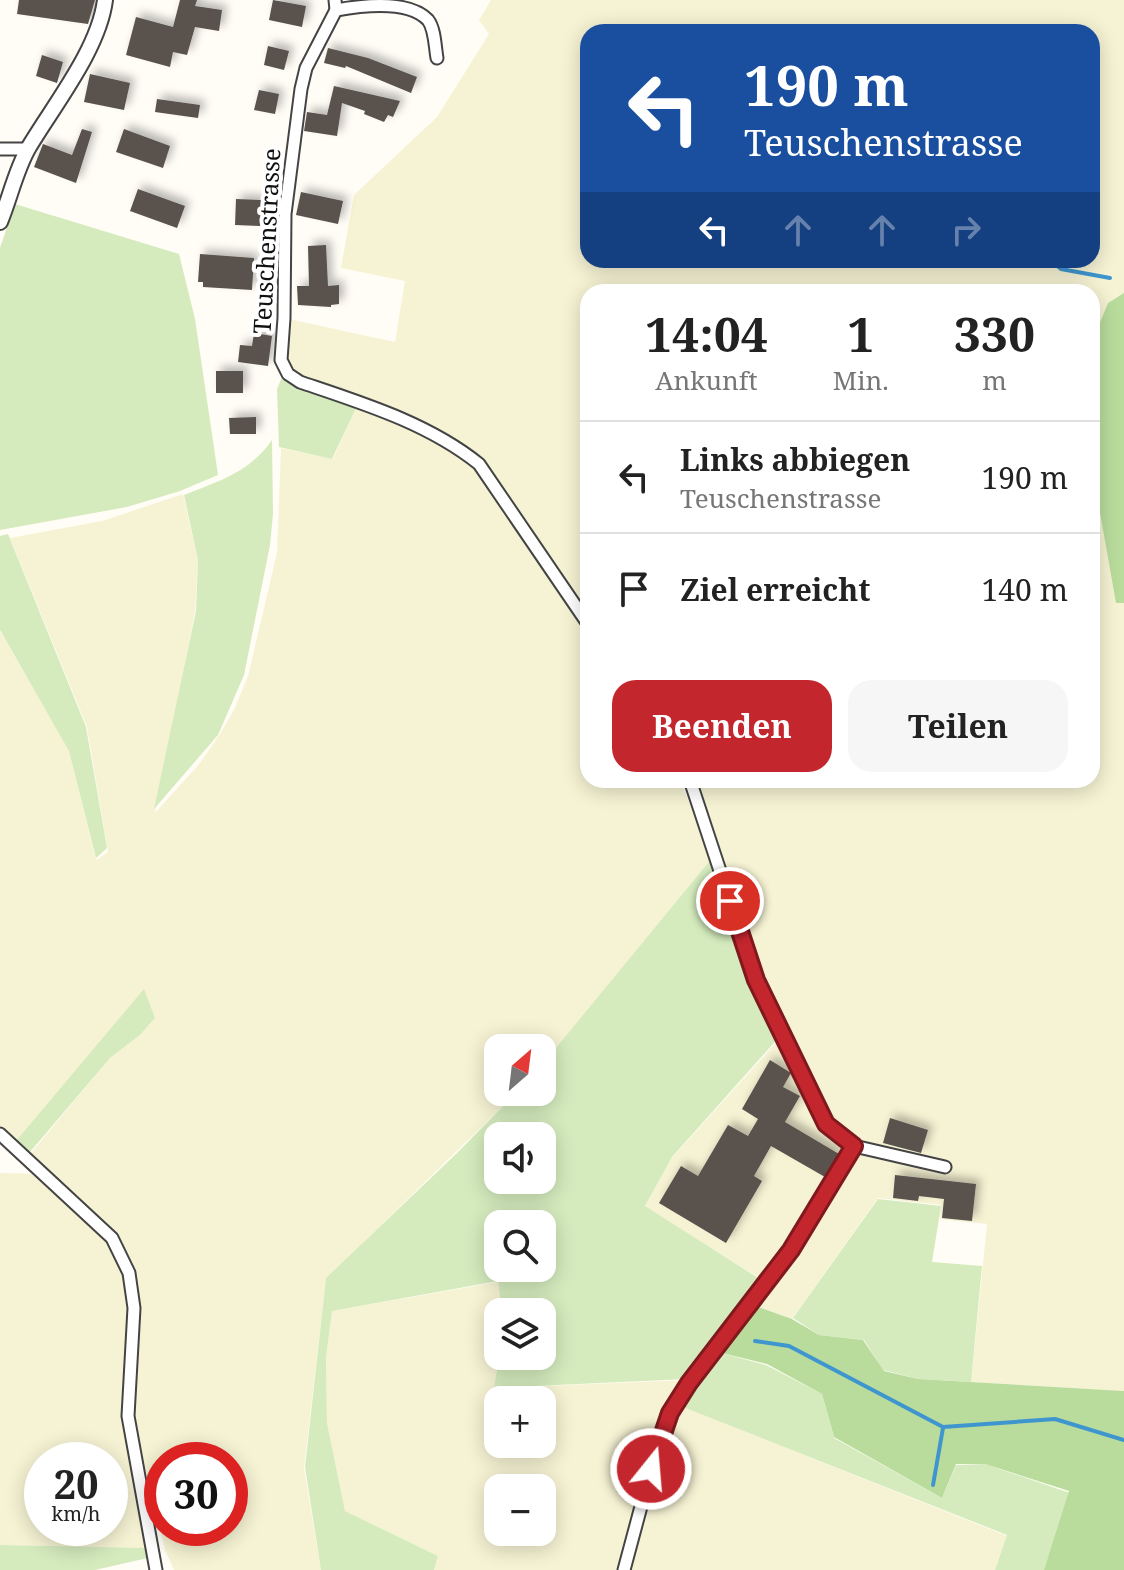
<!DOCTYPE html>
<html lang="de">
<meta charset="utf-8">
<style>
body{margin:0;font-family:"Noto Serif",serif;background:#f6f6f6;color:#222;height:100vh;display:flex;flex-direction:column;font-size:30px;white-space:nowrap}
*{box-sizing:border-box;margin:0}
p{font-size:26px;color:#767676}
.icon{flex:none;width:44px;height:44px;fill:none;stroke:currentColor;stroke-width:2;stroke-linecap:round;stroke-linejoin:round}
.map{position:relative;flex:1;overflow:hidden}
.details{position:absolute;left:580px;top:284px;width:520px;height:504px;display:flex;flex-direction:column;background:#fff;border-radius:24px;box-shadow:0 4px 20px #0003}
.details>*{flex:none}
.hud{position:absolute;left:580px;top:24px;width:520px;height:244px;border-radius:24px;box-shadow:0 4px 20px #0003;background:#1a4fa0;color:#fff;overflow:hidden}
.needle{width:52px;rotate:28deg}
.controls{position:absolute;left:484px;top:1034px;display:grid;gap:16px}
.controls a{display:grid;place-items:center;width:72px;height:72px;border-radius:16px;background:#fff;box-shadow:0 4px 20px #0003;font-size:40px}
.speed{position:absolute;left:24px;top:1442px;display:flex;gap:16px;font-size:40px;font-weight:700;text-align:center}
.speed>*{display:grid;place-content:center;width:104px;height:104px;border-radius:50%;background:#fff;box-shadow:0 4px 20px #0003;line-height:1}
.speed small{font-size:20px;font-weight:400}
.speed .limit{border:12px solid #d22;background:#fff;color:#111}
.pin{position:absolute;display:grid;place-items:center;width:68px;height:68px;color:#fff;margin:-34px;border:4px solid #fff;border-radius:50%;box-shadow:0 2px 8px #0007}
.me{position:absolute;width:88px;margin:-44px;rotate:17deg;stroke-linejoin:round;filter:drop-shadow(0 0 6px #0008)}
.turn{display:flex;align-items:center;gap:28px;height:168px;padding:0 32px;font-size:36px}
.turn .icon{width:104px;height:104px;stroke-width:2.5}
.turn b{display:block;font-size:56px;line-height:68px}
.lanes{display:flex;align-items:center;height:76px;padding:0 32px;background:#0003;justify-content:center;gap:40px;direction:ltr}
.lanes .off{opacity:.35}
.eta{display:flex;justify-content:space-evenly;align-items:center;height:136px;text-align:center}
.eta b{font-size:48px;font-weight:700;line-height:56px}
.button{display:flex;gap:16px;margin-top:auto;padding:16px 32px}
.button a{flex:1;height:92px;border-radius:24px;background:#c4262e;color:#fff;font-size:32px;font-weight:700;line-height:92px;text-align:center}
.button a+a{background:#f6f6f6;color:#222}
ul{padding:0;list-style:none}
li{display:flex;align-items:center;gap:24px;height:112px;padding:0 32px;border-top:2px solid #e0e0e0}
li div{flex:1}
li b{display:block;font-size:30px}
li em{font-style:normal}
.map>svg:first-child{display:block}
</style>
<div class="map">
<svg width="1124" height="1570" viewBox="0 0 1124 1570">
<defs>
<filter id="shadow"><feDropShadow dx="5" dy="-5" stdDeviation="4" flood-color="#0004"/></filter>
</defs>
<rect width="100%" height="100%" fill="#fffdf5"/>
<g fill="#f6f3d4" fill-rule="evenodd">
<path d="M491,0h633v293l-16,10 -16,39v-50h-504v488h92l32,78 -170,208v-18h-44v44h19l-191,187 -22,189 17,102h-147l-9,-20 -33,-135v-29l8,-77 -5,-38 -17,-35 -87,-83 78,-94 31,-24 15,-17 -11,-27 -130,155 -14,-12v-503l69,119 27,110 12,-8 -21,-125 -77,-189 92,-17 81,-27 15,66 -3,52 -40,201 45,-50 18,-26 16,-27 14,-34 29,-123 4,-105 52,11 25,-56 -58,-21 -16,-14v-50l111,24 10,-61 -64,-13 13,-73 83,-78 52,-83 -10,-14zM588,32h504v228h-504zM162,1460h68v68h-68z"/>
<polygon points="1092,468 1116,602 1124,603 1124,1391 971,1382 987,1224 940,1219 941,1205 878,1198 792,1319 750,1304 766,1282 645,1207 669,1161 782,1036 690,780 1092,780"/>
<path d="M0,1173l44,1 68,64 17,35 -1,111 22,164 -150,-3zM42,1460h68v68h-68z"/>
<path d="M498,1282l4,30h-4l1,44 -5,32 193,-8 -19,29 -44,161h-190l4,-14 -93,-45 -18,-88 -1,-65 6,-47zM498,1400h44v44h-44zM498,1488h44v44h-44z"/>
<polygon points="679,1405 1007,1536 995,1570 628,1570 661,1445"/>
</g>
<g fill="#d5ebbd" fill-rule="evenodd">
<polygon points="15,204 179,254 195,319 218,475 180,491 127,507 0,530 0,248"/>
<polygon points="282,377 357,406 332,459 279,447 277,389"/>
<path d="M272,440l1,74 -3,31 -26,130 -26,60 -64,74 42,-198 2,-51 -14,-65c35,-14 65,-22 88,-55z"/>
<polygon points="8,534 86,727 107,848 96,858 69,751 0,630 0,536"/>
<path d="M712,858l68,178 -108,121 -27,49 118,75 -76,98 -193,9 5,-32h43v-44h-40l-4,-31 -166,30 -6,47 1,65 18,88 93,45 -4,14h-113l-16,-103 21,-189 130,-124 61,-62h25v-27zM498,1136h44v44h-44zM498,1224h44v44h-44z"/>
<polygon points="144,989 155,1018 140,1035 110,1058 30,1152 16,1141"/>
<polygon points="878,1199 941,1206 932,1262 982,1266 971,1382 918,1379 883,1370 864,1340 819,1335 793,1318"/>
<polygon points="718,1352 766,1365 822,1394 834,1438 942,1498 956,1465 985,1464 1070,1493 1044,1570 995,1570 1007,1535 678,1405"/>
<polygon points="0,1545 150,1548 152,1557 95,1570 0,1570"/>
</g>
<g fill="#b9dc9c">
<polygon points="1124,293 1124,603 1116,603 1092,468 1092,342 1108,303"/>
<polygon points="750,1304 792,1319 819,1335 863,1340 884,1371 918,1379 1124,1391 1124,1570 1044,1570 1069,1491 985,1464 956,1464 942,1498 834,1437 822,1394 767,1364 714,1351"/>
</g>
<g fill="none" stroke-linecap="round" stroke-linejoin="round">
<g stroke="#3f96cf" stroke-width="4">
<polyline points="1050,260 1061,269 1110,278"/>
<polyline points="755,1341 789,1346 943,1427 1055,1419 1124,1440"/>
<polyline points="933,1485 943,1428"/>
</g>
</g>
<g fill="#5a524d" filter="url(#shadow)">
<polygon points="19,0 95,0 88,24 17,14"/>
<polygon points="180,0 197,0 195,6 222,10 219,31 195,27 187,55 173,52 170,67 126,55 136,17 173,27"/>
<polygon points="273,0 306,6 302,27 269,20"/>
<polygon points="268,46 289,51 284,70 264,65"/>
<polygon points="328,48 368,58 417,77 411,93 346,66 345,68 324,63"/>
<polygon points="42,55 63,62 57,83 36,76"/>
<polygon points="90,74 130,83 124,110 84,102"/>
<polygon points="334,86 400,101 393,117 388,115 384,122 364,114 365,111 342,103 337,136 304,131 307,112 327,115"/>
<polygon points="259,90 279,94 275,114 254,110"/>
<polygon points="157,99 200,105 198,118 155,112"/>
<polygon points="82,129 92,132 76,183 34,167 43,144 72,155"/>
<polygon points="124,129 170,146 163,168 116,152"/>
<polygon points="138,189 185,206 177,228 130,211"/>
<polygon points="301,192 343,201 338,224 296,215"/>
<polygon points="236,199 261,200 260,226 235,225"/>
<polygon points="326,245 328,286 339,285 339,304 331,305 331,307 298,305 297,286 309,286 308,246"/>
<polygon points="200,254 254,258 252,290 203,287 203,282 198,282"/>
<polygon points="254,333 272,336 268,366 238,362 240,345 252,346"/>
<rect x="216" y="371" width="27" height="22"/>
<polygon points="256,417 256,434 230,434 229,418"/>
<polygon points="770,1060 791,1073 783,1087 800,1096 785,1122 839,1154 825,1177 771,1146 754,1176 762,1181 726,1243 659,1203 681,1166 698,1176 728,1125 748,1136 758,1119 742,1109"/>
<polygon points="890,1118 928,1130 921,1153 883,1143"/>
<polygon points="895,1175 976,1184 972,1221 942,1218 944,1199 919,1196 918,1201 893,1198"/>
</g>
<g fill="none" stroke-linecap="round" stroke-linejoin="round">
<g stroke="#444" stroke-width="15">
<g id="minor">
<path d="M335,0l1,10 -30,58 -5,21 -16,125 -1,104 -3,42 7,14 12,8c62,21 128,41 179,82l109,160"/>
<path d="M336,10c28,-5 73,-10 92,10 7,9 7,27 9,38"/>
<polyline points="0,149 28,149"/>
<polyline points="690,780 756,980 826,1124 854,1146 945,1167"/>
<polyline points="0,1134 112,1238 129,1273 134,1308 128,1416 156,1570"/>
<polyline points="624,1570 658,1443 670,1413 689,1383 791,1250 854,1146"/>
</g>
</g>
<g stroke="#444" stroke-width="18">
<path id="tertiary" d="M0,222c10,-24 16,-53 29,-75 25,-42 70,-98 76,-147"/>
</g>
<use href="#minor" stroke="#fff" stroke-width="11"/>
<use href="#tertiary" stroke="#fff" stroke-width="14"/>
</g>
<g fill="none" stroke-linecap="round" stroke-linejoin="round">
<g stroke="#7f191e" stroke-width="20">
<polyline id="route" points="651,1469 670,1413 689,1383 791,1250 854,1146 826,1124 756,980 730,901"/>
</g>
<use href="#route" stroke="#c4262e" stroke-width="14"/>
</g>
<g text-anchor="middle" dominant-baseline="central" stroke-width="8" stroke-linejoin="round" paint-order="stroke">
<g font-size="24" fill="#111" stroke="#fff">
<text transform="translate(266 241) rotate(-87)">Teuschenstrasse</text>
</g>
</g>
</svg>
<div class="controls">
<a><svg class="needle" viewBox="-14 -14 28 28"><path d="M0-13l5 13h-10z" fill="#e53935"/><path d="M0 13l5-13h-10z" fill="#767676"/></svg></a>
<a><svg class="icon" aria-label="sound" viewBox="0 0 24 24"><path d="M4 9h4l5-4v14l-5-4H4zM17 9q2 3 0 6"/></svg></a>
<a><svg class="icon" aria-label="search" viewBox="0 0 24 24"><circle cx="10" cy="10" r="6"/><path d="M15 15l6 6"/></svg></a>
<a><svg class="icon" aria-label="layers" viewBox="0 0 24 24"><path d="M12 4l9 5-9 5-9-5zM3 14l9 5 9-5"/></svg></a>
<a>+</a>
<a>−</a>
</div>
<div class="speed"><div>20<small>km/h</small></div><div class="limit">30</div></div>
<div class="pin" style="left:730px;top:901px;background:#d93025"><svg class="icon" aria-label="arrive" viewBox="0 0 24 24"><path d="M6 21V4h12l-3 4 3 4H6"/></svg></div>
<svg class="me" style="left:651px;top:1469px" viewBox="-20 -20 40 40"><circle r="17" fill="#c4262e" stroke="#fff" stroke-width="3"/><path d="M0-11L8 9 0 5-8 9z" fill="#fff"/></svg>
<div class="hud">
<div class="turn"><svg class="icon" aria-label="left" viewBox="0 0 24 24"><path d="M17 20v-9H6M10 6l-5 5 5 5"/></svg><div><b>190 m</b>Teuschenstrasse</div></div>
<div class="lanes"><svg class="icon" aria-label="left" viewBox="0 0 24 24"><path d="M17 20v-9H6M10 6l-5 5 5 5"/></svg><svg class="icon off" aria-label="ahead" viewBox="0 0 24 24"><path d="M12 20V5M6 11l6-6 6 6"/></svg><svg class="icon off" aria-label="ahead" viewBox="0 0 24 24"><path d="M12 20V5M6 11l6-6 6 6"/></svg><svg class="icon off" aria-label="right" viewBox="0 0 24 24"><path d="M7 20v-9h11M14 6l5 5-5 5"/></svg></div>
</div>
<section class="details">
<div class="eta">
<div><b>14:04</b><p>Ankunft</p></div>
<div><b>1</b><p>Min.</p></div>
<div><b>330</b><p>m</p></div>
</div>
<ul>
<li><svg class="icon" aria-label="left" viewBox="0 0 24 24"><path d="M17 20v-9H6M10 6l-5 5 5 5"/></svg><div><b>Links abbiegen</b><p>Teuschenstrasse</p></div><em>190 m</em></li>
<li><svg class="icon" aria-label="arrive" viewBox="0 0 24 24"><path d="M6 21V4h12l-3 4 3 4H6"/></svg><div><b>Ziel erreicht</b></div><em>140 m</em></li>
</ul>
<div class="button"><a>Beenden</a><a>Teilen</a></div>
</section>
</div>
